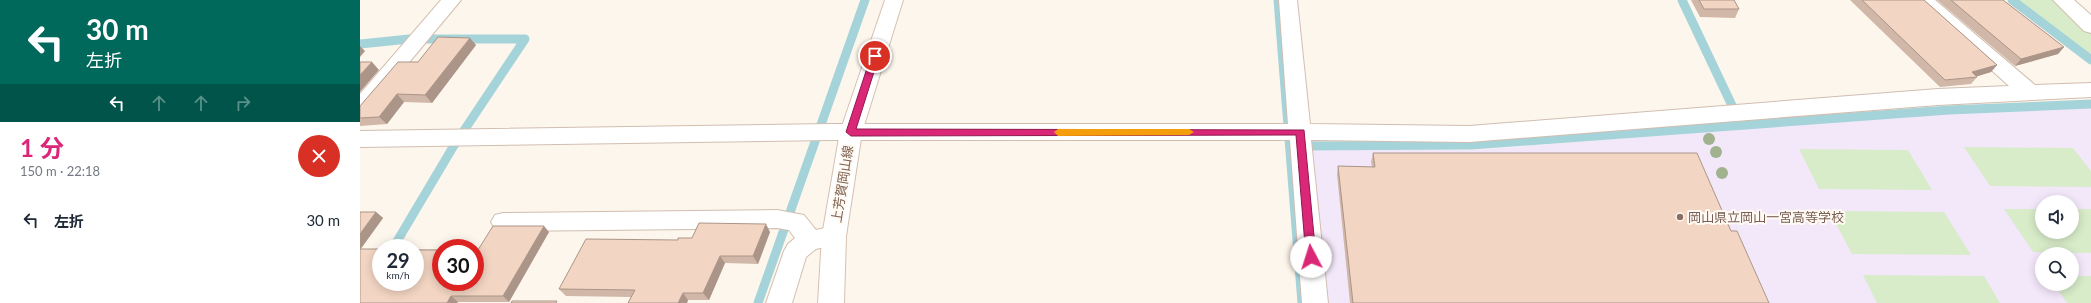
<!DOCTYPE html>
<html lang="ja">
<meta charset="utf-8">
<style>
body{margin:0;font-family:Lato,"Noto Sans JP",sans-serif;background:#f6f6f7;color:#1f2937;height:100vh;display:flex;flex-direction:column;font-size:15px;white-space:nowrap}
*{box-sizing:border-box;margin:0}
p{font-size:13px;color:#747a83}
.icon{flex:none;width:22px;height:22px;fill:none;stroke:currentColor;stroke-width:2;stroke-linecap:round;stroke-linejoin:round}
.map{position:relative;flex:1;overflow:hidden}
.panel{display:flex;flex-direction:column;background:#fff;width:360px}
.panel>*{flex:none}
.top-card{background:#00695c;color:#fff;overflow:hidden}
.buttons{position:absolute;left:1675px;top:195px;display:grid;gap:8px}
.buttons a{display:grid;place-items:center;width:44px;height:44px;border-radius:50%;background:#fff;box-shadow:0 2px 10px #0003;font-size:20px}
.speed{position:absolute;left:12px;top:239px;display:flex;gap:8px;font-size:20px;font-weight:700;text-align:center}
.speed>*{display:grid;place-content:center;width:52px;height:52px;border-radius:50%;background:#fff;box-shadow:0 2px 10px #0003;line-height:1}
.speed small{font-size:10px;font-weight:400}
.speed .limit{border:6px solid #d22;background:#fff;color:#111}
.pin{position:absolute;display:grid;place-items:center;width:34px;height:34px;color:#fff;margin:-17px;border:2px solid #fff;border-radius:50%;box-shadow:0 1px 4px #0007}
.me{position:absolute;width:44px;margin:-22px;rotate:355deg;stroke-linejoin:round;filter:drop-shadow(0 0 3px #0008)}
.turn{display:flex;align-items:center;gap:14px;height:84px;padding:0 20px;font-size:18px}
.turn .icon{width:52px;height:52px;stroke-width:2.5}
.turn b{display:block;font-size:28px;line-height:34px}
.lanes{display:flex;align-items:center;height:38px;padding:0 20px;background:#0003;justify-content:center;gap:20px;direction:ltr}
.lanes .off{opacity:.35}
.round{display:grid;place-items:center;flex:none;width:42px;height:42px;border-radius:21px;background:#f6f6f7}
.headline{display:flex;align-items:center;justify-content:space-between;height:68px;padding:0 20px}
h1{font-size:24px;font-weight:700;line-height:30px;color:#db2777}
ul{padding:0;list-style:none}
li{display:flex;align-items:center;gap:12px;height:60px;padding:0 20px}
li div{flex:1}
li b{display:block;font-size:15px}
li em{font-style:normal}
main{display:flex;flex:1;min-height:0}
.map>svg:first-child{display:block}
</style>
<main>
<section class="panel">
<div class="top-card">
<div class="turn"><svg class="icon" aria-label="left" viewBox="0 0 24 24"><path d="M17 20v-9H6M10 6l-5 5 5 5"/></svg><div><b>30 m</b>左折</div></div>
<div class="lanes"><svg class="icon" aria-label="left" viewBox="0 0 24 24"><path d="M17 20v-9H6M10 6l-5 5 5 5"/></svg><svg class="icon off" aria-label="ahead" viewBox="0 0 24 24"><path d="M12 20V5M6 11l6-6 6 6"/></svg><svg class="icon off" aria-label="ahead" viewBox="0 0 24 24"><path d="M12 20V5M6 11l6-6 6 6"/></svg><svg class="icon off" aria-label="right" viewBox="0 0 24 24"><path d="M7 20v-9h11M14 6l5 5-5 5"/></svg></div>
</div>
<div class="headline"><div><h1>1 分</h1><p>150 m · 22:18</p></div><a class="round" style="background:#d93025;color:#fff"><svg class="icon" aria-label="close" viewBox="0 0 24 24"><path d="M6 6l12 12M18 6L6 18"/></svg></a></div>
<ul>
<li><svg class="icon" aria-label="left" viewBox="0 0 24 24"><path d="M17 20v-9H6M10 6l-5 5 5 5"/></svg><div><b>左折</b></div><em>30 m</em></li>
</ul>
</section>
<div class="map">
<svg width="1731" height="303" viewBox="0 0 1731 303">
<rect width="100%" height="100%" fill="#fdf6ec"/>
<path fill="#f3e8fa" fill-rule="evenodd" d="M1731,107v196h-766l-12,-153h160l480,-37zM1682,202h30v30h-30zM1682,254h30v30h-30z"/>
<g fill="#d8ecc9">
<polygon points="1656,0 1694,0 1731,34 1731,56"/>
<polygon points="1604,147 1713,148 1731,171 1731,187 1630,186"/>
<polygon points="1439,149 1548,150 1572,190 1459,189"/>
<polygon points="1644,209 1682,209 1682,232 1712,232 1712,209 1731,209 1731,253 1673,252"/>
<polygon points="1469,211 1584,212 1611,255 1492,254"/>
<polygon points="1503,275 1624,276 1640,303 1517,303"/>
<polygon points="1712,276 1731,276 1731,303 1707,303 1694,284 1712,284"/>
</g>
<g fill="none" stroke-linecap="round" stroke-linejoin="round">
<g stroke="#a5d3da" stroke-width="9">
<polyline points="918,0 942,303"/>
<polyline points="1322,0 1377,116"/>
<polyline points="1652,0 1731,60"/>
<polyline points="0,44 49,39 165,39 93,147 33,248"/>
<polyline points="940,146 1112,145 1589,110 1731,104"/>
<polyline points="398,303 505,0"/>
</g>
<g stroke="#d1beb0" stroke-width="2">
<g id="minor">
<polygon points="81,0 101,0 7,113 0,116 0,94"/>
<polygon points="919,0 937,0 950,124 1109,126 1578,89 1649,86 1554,0 1575,0 1675,85 1731,83 1731,97 1578,105 1109,142 951,140 968,303 942,303 930,140 471,140 0,147 0,131 471,124 928,124"/>
<polygon points="1693,0 1714,0 1731,15 1731,33 1724,31"/>
<polygon points="417,210 444,215 456,230 465,228 473,231 477,238 473,245 456,249 446,257 432,303 406,303 424,251 428,244 435,238 429,230 417,228 143,231 135,229 131,222 135,215 143,213"/>
</g>
</g>
<g stroke="#d6c0b0" stroke-width="2">
<polygon id="secondary" points="525,0 543,0 502,132 486,236 484,303 458,303 462,236 480,132"/>
</g>
<use href="#minor" fill="#fff" fill-rule="evenodd"/>
<use href="#secondary" fill="#fff" fill-rule="evenodd"/>
</g>
<g fill="#a0b28e">
<circle cx="1349" cy="139" r="6"/>
<circle cx="1356" cy="152" r="6"/>
<circle cx="1362" cy="173" r="6"/>
</g>
<g fill="#d1b7a8">
<polygon points="1331,0 1374,0 1379,9 1375,18 1340,17"/>
<polygon points="1490,0 1564,0 1637,65 1631,72 1616,76 1617,77 1611,84 1580,87"/>
<polygon points="1577,0 1643,0 1704,47 1698,54 1655,66"/>
<polygon points="116,45 72,103 44,102 27,124 0,126 0,106 58,62"/>
<polygon points="1013,153 1371,231 1409,303 990,303 977,174 978,166 1012,167 1011,162"/>
<polygon points="0,212 16,212 23,218 0,249 118,250 189,232 149,302 98,302 97,303 0,303"/>
<polygon points="410,232 398,264 365,263 349,300 328,300 327,303 268,303 271,297 206,296 199,289 318,240"/>
</g>
<g fill="#aa9588">
<polygon points="110,38 116,45 72,103 65,95"/>
<polygon points="0,46 5,51 0,57"/>
<polygon points="1704,47 1698,54 1655,66 1661,59"/>
<polygon points="12,62 19,70 0,92 0,75"/>
<polygon points="1637,65 1631,72 1612,78 1612,72"/>
<polygon points="37,94 44,102 27,124 19,117"/>
<polygon points="16,212 23,218 0,250 0,234"/>
<polygon points="406,224 410,232 398,264 393,256"/>
<polygon points="184,226 189,232 149,302 143,296"/>
<polygon points="360,256 365,263 349,300 343,293"/>
<polygon points="323,293 328,300 327,303 318,303"/>
<polygon points="91,296 98,302 97,303 87,303"/>
</g>
<g fill="#f3d5c3" stroke="#aa9588">
<polygon points="1339,0 1374,0 1379,9 1344,9"/>
<polygon points="1502,0 1564,0 1637,65 1612,72 1617,77 1585,80"/>
<polygon points="1591,0 1643,0 1704,47 1661,59"/>
<polygon points="78,37 110,38 65,95 37,94 19,117 0,118 0,106 38,62 58,62"/>
<polygon points="0,62 12,62 0,75"/>
<polygon points="1013,153 1337,153 1371,231 1377,231 1409,303 993,303 978,166 1015,167"/>
<polygon points="0,212 16,212 0,234"/>
<polygon points="339,223 406,224 393,256 360,256 343,293 323,293 318,303 268,303 275,290 199,289 226,239 318,240 318,238 332,238"/>
<polygon points="133,226 184,226 143,296 91,296 87,303 0,303 0,249 21,249 21,282 55,282 55,250 81,250 81,282 115,282 115,250 118,250"/>
<polygon points="152,301 197,301 196,303 151,303"/>
</g>
<polygon fill="#db2777" stroke="#8e194d" points="512,53 518,53 519,56 496,129 944,130 956,257 951,261 946,257 936,135 491,136 486,132"/>
<polygon fill="#f59e0b" points="698,129 829,129 834,132 829,135 698,136 694,132"/>
<circle fill="#8d6e63" stroke="#fffaf3" stroke-width="1.5" cx="1320" cy="217" r="4"/>
<g text-anchor="middle" dominant-baseline="central" stroke-width="4" stroke-linejoin="round" paint-order="stroke">
<g font-size="13" fill="#7a5c4d" stroke="#fffaf3">
<text transform="translate(482 184) rotate(-81)">上芳賀岡山線</text>
</g>
<g font-size="13" fill="#785e54" stroke="#fffaf3" text-anchor="start">
<text x="1328" y="217">岡山県立岡山一宮高等学校</text>
</g>
</g>
</svg>
<div class="buttons">
<a><svg class="icon" aria-label="sound" viewBox="0 0 24 24"><path d="M4 9h4l5-4v14l-5-4H4zM17 9q2 3 0 6"/></svg></a>
<a><svg class="icon" aria-label="search" viewBox="0 0 24 24"><circle cx="10" cy="10" r="6"/><path d="M15 15l6 6"/></svg></a>
</div>
<div class="speed"><div>29<small>km/h</small></div><div class="limit">30</div></div>
<div class="pin" style="left:515px;top:56px;background:#d93025"><svg class="icon" aria-label="arrive" viewBox="0 0 24 24"><path d="M6 21V4h12l-3 4 3 4H6"/></svg></div>
<svg class="me" style="left:951px;top:257px" viewBox="-20 -20 40 40"><circle r="19" fill="#fff"/><path d="M0-13L10 11 0 6-10 11z" fill="#db2777"/></svg>
</div>
</main>
